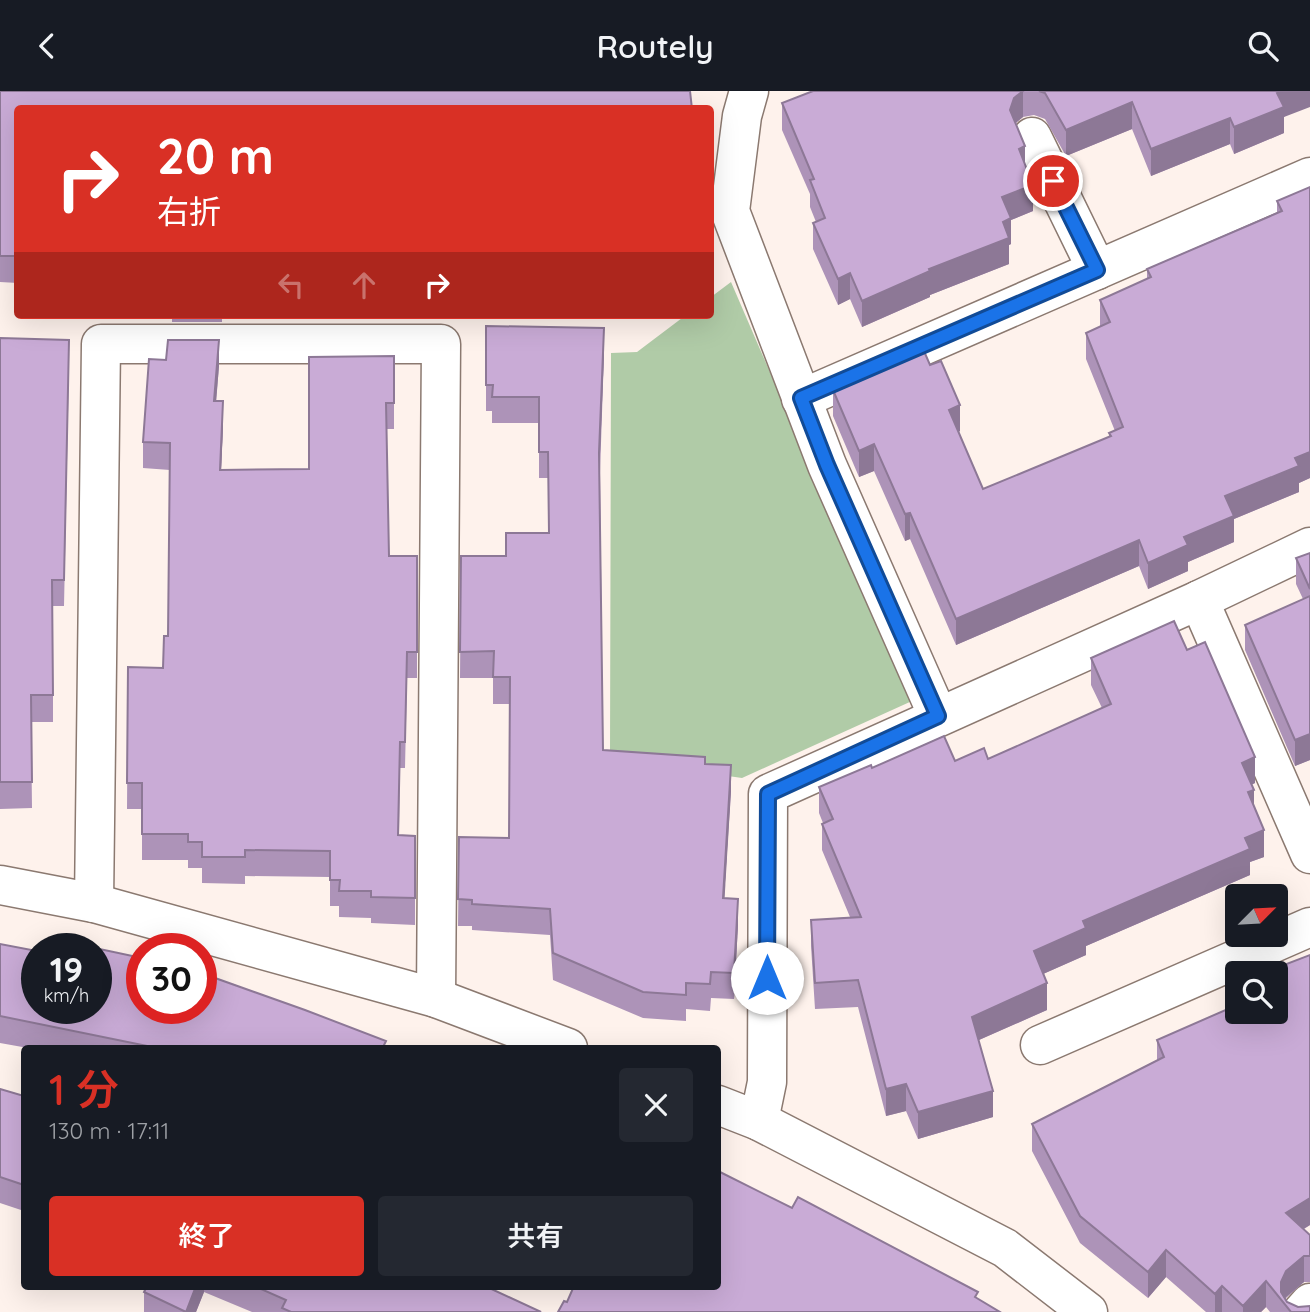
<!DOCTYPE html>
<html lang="ja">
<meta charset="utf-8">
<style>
body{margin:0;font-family:Quicksand,"Noto Sans JP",sans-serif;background:#242831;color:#f1f3f6;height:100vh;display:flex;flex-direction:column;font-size:26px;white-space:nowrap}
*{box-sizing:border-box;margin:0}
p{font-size:23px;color:#9ea1a6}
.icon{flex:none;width:38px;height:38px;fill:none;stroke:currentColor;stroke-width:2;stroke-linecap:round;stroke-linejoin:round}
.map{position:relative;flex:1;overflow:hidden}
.panel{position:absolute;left:21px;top:954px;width:700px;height:245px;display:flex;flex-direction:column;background:#171b24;border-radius:7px;box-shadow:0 7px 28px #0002}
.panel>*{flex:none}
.hud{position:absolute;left:14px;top:14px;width:700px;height:214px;border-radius:7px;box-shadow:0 7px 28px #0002;background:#d93025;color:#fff;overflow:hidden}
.needle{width:46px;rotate:66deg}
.buttons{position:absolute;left:1225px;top:793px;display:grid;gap:14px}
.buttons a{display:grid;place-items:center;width:63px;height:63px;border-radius:7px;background:#171b24;box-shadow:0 7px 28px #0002;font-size:35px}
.speed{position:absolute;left:21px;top:842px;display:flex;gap:14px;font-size:35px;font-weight:700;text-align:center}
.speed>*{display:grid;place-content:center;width:91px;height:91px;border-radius:50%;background:#171b24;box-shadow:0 7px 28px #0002;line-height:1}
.speed small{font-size:18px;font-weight:400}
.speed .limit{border:10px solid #d22;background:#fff;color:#111}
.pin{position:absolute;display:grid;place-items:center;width:60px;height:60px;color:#fff;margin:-30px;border:4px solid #fff;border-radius:50%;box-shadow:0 2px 7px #0007}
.me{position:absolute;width:77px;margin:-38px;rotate:0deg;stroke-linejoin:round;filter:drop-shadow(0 0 5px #0008)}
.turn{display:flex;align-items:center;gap:24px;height:147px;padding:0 28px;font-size:32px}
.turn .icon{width:91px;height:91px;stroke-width:2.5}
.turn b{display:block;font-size:49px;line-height:60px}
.lanes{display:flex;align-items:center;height:66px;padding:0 28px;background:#0003;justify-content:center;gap:35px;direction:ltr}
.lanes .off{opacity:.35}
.round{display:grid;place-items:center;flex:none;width:74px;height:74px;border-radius:7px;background:#242831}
.headline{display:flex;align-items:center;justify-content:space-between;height:119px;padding:0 28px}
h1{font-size:42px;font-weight:600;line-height:52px;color:#d93025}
.primary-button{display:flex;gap:14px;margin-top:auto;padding:14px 28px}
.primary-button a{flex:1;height:80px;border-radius:7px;background:#d93025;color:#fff;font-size:28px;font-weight:600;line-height:80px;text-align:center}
.primary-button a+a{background:#242831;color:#f1f3f6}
header{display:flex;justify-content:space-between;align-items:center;height:91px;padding:0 28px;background:#171b24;font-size:32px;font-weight:600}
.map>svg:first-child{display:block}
</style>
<header><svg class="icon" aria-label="back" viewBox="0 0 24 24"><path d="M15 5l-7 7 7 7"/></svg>Routely<svg class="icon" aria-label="search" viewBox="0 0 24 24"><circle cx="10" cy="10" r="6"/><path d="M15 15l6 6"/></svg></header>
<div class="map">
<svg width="1310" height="1221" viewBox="0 0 1310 1221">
<rect width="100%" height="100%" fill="#fef2ec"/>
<polygon fill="#b0cba7" points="731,191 912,610 742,687 610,668 611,262 637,261 686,224 710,224 711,206"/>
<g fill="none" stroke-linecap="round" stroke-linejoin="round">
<g stroke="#8b7970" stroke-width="41">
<g id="minor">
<polyline points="749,0 742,25 730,120 827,374 938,625"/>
<polyline points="1032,46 1097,179"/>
<polyline points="801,308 1310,86"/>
<polyline points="1199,509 1310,763"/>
<polyline points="0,794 94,812 436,907 568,957"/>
<polyline points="94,812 101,253 441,253 436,907"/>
<polyline points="1040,954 1310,836"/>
<polyline points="718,1014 759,1030 1005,1157 1088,1221"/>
<polyline points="759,1030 767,991 768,703 1199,509 1310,456"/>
<polyline points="1302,1221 1310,1212"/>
</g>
</g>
<use href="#minor" stroke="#fff" stroke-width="38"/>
</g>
<g fill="#ad93b8">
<polygon points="0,0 18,18 18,192 0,191"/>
<polygon points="813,0 1310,0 1284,26 1284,42 1234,63 1230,53 1151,85 1132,38 1066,65 1045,28 1034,24 1023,26 1016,32 1025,73 1033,120 1011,129 1011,153 1009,154 1009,173 930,204 930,206 862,236 850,208 838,214 813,158 813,132 816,131 810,116 810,103 782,39 782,12"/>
<polygon points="1310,96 1310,387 1299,392 1299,401 1234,428 1234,451 1188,471 1188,480 1148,498 1139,475 956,554 910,448 905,450 874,380 859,386 833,325 833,299 960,340 958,341 983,398 1109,346 1109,342 1115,340 1086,268 1086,242 1100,236 1100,209 1147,188 1147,178 1277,122 1277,110"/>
<rect x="172" y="224" width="50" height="7"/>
<polygon points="486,235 604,263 600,382 603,659 705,673 731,700 724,807 738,834 734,908 711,907 710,920 686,918 686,930 643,927 553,889 550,844 472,839 472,835 458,835 459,746 509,747 510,613 493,613 493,587 460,587 461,465 506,465 548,442 548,387 539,387 539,332 492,332 492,320 486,320"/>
<polygon points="0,247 69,275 64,515 53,515 53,631 31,631 32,717 0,718"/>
<polygon points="394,265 394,338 386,338 389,465 417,465 417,587 407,587 405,677 400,677 399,744 415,745 415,834 371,832 371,827 339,826 339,815 330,815 330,786 245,785 245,793 202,792 202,777 188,777 188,769 142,769 142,718 127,718 128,576 163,577 168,545 170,379 143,377 143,351 166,269 219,275 216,310 223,336 221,379 309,378"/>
<polygon points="1310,462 1310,669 1295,675 1245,559 1245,534 1303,508 1296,493 1296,467"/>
<polygon points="1187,559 1255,692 1251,694 1254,715 1264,766 1250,771 1250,784 1086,855 1086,864 1043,883 1047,919 979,949 993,1026 918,1048 906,1020 886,1025 858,916 815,918 811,855 811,829 850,826 822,759 822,733 823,732 819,722 819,696 872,677 988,668 1102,617 1091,594 1091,567"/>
<polygon points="0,853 386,957 387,957 28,957 0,952"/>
<polygon points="1310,864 1310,1134 1304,1138 1310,1144 1310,1191 1304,1191 1285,1208 1287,1211 1310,1221 1270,1221 1266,1216 1261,1221 1206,1221 1166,1186 1148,1207 1080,1152 1032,1060 1032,1033 1157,969 1157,949 1232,916 1232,894 1237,892 1237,920"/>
<polygon points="0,998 24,1005 24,1120 0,1112"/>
<polygon points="147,1195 485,1195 541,1221 252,1221 204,1201 196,1221 144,1221 144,1201"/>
</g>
<g fill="#8d7896">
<polygon points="1023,0 1023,26 1014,33 1010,19 1014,7"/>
<polygon points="1283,0 1310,0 1310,16 1284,26 1284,42 1234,63 1234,36 1277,2"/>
<polygon points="1132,11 1132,38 1066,65 1066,39"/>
<polygon points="1230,27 1230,53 1151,85 1151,58"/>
<polygon points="1025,55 1025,82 1019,58"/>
<polygon points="1033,94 1033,120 1011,129 1011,153 1009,154 1009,173 930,204 930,206 862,236 862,210 929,178 1002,106"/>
<polygon points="850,182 850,208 838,214 838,188"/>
<polygon points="604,237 604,263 599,388 599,362"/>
<polygon points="219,249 219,275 214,336 214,310"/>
<polygon points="223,310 223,336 220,405 220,379"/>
<polygon points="960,314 960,340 949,345 949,319"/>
<polygon points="874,353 874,380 859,386 859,360"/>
<polygon points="1310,361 1310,387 1299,392 1299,401 1234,428 1234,451 1188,471 1188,480 1148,498 1148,472 1184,446 1225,405 1295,367"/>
<polygon points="910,422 910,448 905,450 905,423"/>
<polygon points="1139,449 1139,475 956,554 956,528"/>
<polygon points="1310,643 1310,669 1295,675 1295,649"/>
<polygon points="1255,666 1255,692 1242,698 1242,672"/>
<polygon points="731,674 731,700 723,833 723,807"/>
<polygon points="1254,699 1254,725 1248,701"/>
<polygon points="1264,739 1264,766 1250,771 1250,784 1086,855 1086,864 1034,887 1034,860 1083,830 1245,747"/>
<polygon points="738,808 738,834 734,908 734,882"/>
<polygon points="1047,892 1047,919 972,952 972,926"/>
<polygon points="906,993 906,1020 886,1025 886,998"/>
<polygon points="993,1000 993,1026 918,1048 918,1021"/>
<polygon points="1310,1107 1310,1134 1286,1148 1286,1122"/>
<polygon points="1166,1159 1166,1186 1148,1207 1148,1181"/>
<polygon points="1304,1165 1304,1191 1286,1206 1283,1211 1281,1208 1281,1191 1286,1180"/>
<polygon points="1266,1190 1266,1216 1261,1221 1243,1221 1243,1215"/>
<polygon points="196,1195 204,1195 204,1201 196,1221 186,1221"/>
<polygon points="1222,1195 1222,1221 1215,1221 1215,1203"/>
</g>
<g fill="#c9abd6" stroke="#8d7896" stroke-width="2">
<polygon points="0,0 690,0 692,18 18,18 18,165 0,165"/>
<polygon points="813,0 1023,0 1014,7 1010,19 1025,55 1019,58 1033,94 1002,106 1011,127 1003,131 1009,147 929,178 930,180 862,210 850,182 838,188 813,132 825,127 810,89 814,88 782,12"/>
<polygon points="1039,0 1283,0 1277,2 1284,16 1234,36 1230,27 1151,58 1132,11 1066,39 1045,2"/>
<polygon points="1310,96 1310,361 1295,367 1299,375 1225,405 1234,425 1184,446 1188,454 1148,472 1139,449 956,528 910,422 905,423 874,353 859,360 833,299 924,260 930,274 941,270 960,314 949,319 983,398 1111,345 1109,342 1123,336 1086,242 1110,231 1100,209 1151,186 1147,178 1282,120 1277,110"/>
<polygon points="486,235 604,237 599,362 603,659 705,666 705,673 731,674 723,807 738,808 734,882 711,881 710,893 686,892 686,904 643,901 553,862 550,818 472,813 472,809 458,808 459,746 509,747 510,586 493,586 494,560 460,561 461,465 506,465 506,442 549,442 548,361 539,361 539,306 492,306 493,294 486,294"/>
<polygon points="0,247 69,249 64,489 52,489 53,604 31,604 32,691 0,691"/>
<polygon points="168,249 219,249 214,310 223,310 220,379 309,378 309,266 394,265 394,312 386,312 389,465 417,465 417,561 407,561 405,651 400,651 398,744 415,745 415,807 371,806 371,800 339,800 340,789 330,789 330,760 245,759 245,766 202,766 202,751 188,751 188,743 142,743 142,692 127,692 128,576 163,577 164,545 168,545 170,352 143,351 149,268 166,269"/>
<polygon points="1310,462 1310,498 1296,467"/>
<polygon points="1310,505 1310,643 1295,649 1245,534"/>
<polygon points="1174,530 1187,559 1205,551 1255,666 1242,672 1254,699 1248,701 1264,739 1245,747 1250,758 1083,830 1086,837 1034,860 1047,892 972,926 993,1000 918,1021 906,993 886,998 858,889 815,892 811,829 861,826 822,733 833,728 819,696 871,674 872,677 944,645 955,670 984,657 988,668 1111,613 1091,567"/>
<polygon points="62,850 142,867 142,917 201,917 201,882 305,919 386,950 383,956 387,957 157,957 0,925 0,853 37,860 37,917 96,917 96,858 61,858"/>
<polygon points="1310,864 1310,1107 1286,1122 1310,1144 1310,1165 1304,1165 1286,1180 1281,1191 1281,1201 1287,1211 1298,1216 1310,1215 1310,1221 1291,1221 1266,1190 1243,1215 1222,1195 1215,1203 1166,1159 1148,1181 1080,1125 1032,1033 1164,966 1157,949 1237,914 1237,920 1276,920 1276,882 1263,882"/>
<polygon points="1237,892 1237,905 1232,894"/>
<polygon points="0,998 24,1005 24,1094 0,1086"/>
<polygon points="718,1080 792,1117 798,1106 978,1201 975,1206 1000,1221 558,1221 564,1210 567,1211 574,1195 718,1195"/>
<polygon points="147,1195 196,1195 186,1221 144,1201"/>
<polygon points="254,1195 485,1195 541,1221 291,1221 282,1217 286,1209"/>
</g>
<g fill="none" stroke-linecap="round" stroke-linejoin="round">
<g stroke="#114b97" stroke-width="18">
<polyline id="route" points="767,887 768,703 938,625 827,374 801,307 1097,179 1053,90"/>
</g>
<use href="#route" stroke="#1a73e8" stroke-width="12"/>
</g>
</svg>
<div class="buttons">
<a><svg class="needle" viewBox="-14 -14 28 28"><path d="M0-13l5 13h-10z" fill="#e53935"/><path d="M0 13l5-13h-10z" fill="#9ea1a6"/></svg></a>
<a><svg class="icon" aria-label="search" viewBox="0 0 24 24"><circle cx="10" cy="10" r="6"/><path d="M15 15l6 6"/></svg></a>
</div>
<div class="speed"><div>19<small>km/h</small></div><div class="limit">30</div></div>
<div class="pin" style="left:1053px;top:90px;background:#d93025"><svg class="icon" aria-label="arrive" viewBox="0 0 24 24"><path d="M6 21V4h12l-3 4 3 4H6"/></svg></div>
<svg class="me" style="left:767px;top:887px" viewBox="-20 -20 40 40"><circle r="19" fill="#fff"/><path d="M0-13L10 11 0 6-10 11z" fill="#1a73e8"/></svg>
<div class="hud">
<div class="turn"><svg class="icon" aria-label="right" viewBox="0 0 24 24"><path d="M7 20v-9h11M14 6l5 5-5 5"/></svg><div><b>20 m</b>右折</div></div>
<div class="lanes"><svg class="icon off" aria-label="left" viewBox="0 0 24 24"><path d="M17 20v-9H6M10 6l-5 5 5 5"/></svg><svg class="icon off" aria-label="ahead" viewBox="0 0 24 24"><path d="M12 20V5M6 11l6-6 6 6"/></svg><svg class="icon" aria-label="right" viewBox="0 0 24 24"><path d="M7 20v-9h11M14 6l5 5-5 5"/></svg></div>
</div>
<section class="panel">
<div class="headline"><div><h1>1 分</h1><p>130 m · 17:11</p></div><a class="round"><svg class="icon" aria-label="close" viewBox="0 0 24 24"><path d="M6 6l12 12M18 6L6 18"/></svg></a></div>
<div class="primary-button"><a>終了</a><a>共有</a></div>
</section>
</div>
